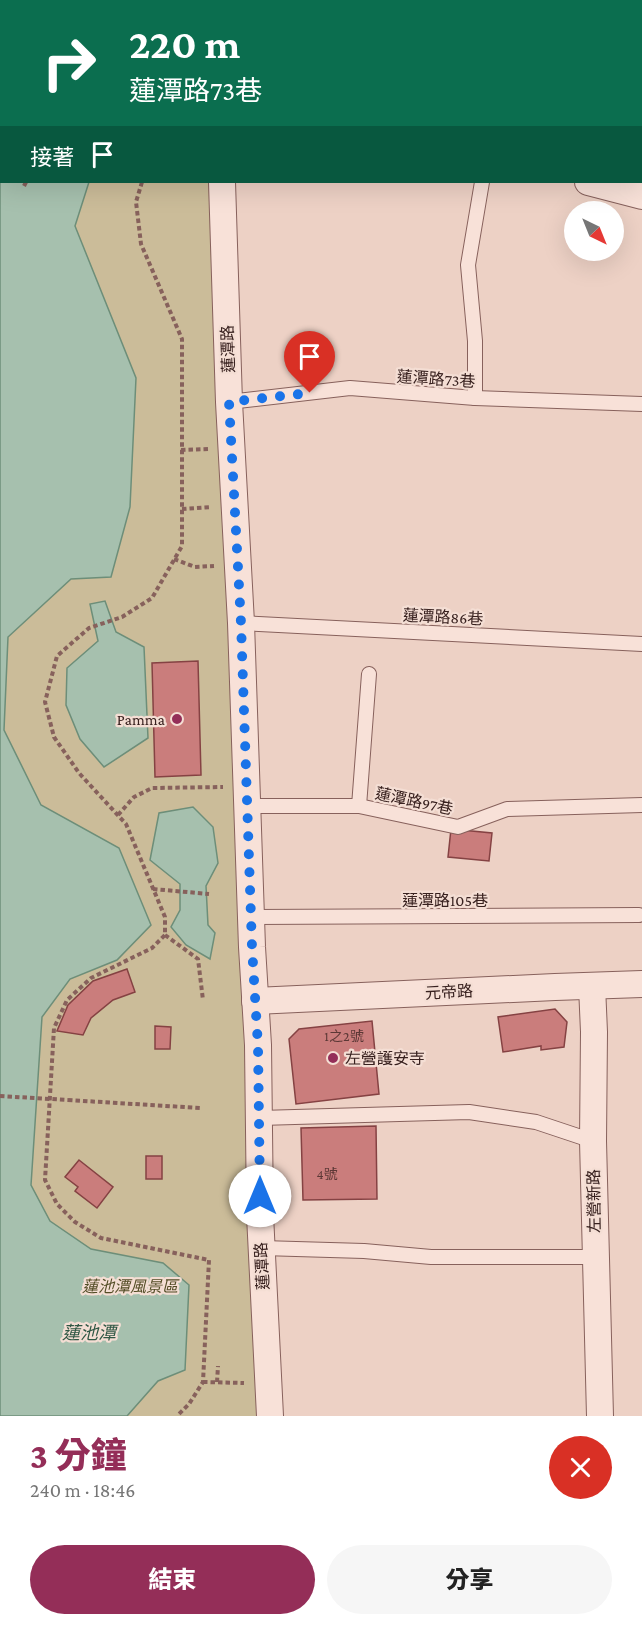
<!DOCTYPE html>
<html lang="zh-TW">
<meta charset="utf-8">
<style>
body{margin:0;font-family:"Crimson Pro","Noto Sans TC",serif;background:#f6f6f6;color:#222;height:100vh;display:flex;flex-direction:column;font-size:22px;white-space:nowrap}
*{box-sizing:border-box;margin:0}
p{font-size:20px;color:#767676}
.icon{flex:none;width:33px;height:33px;fill:none;stroke:currentColor;stroke-width:2;stroke-linecap:round;stroke-linejoin:round}
.map{position:relative;height:1416px;overflow:hidden}
.details{display:flex;flex-direction:column;background:#fff;flex:1}
.details>*{flex:none}
.hud{position:absolute;left:0px;top:0px;width:642px;height:183px;box-shadow:0 6px 24px #0002;background:#0b6e4f;color:#fff;overflow:hidden}
.needle{width:39px;rotate:137deg}
.fabs{position:absolute;left:564px;top:201px;display:grid;gap:12px}
.fabs a{display:grid;place-items:center;width:60px;height:60px;border-radius:50%;background:#fff;box-shadow:0 6px 24px #0002;font-size:30px}
.pin{position:absolute;display:grid;place-items:center;width:51px;height:51px;color:#fff;margin:-62px -26px;border-radius:50% 50% 50% 0;rotate:-45deg;box-shadow:0 0 6px #0007}
.pin .icon{rotate:45deg}
.me{position:absolute;width:66px;margin:-33px;rotate:0deg;stroke-linejoin:round;filter:drop-shadow(0 0 4px #0008)}
.turn{display:flex;align-items:center;gap:21px;height:126px;padding:0 30px;font-size:27px}
.turn .icon{width:78px;height:78px;stroke-width:2.5}
.turn b{display:block;font-size:42px;line-height:51px}
.then{display:flex;align-items:center;height:57px;padding:0 30px;background:#0003;gap:12px;font-size:22px}
.round{display:grid;place-items:center;flex:none;width:63px;height:63px;border-radius:32px;background:#f6f6f6}
.overview{display:flex;align-items:center;justify-content:space-between;height:102px;padding:0 30px}
h1{font-size:36px;font-weight:800;line-height:45px;color:#942e58}
.cta{display:flex;gap:12px;margin-top:auto;padding:12px 30px}
.cta a{flex:1;height:69px;border-radius:36px;background:#942e58;color:#fff;font-size:24px;font-weight:800;line-height:69px;text-align:center}
.cta a+a{background:#f6f6f6;color:#222}
.map>svg:first-child{display:block}
</style>
<div class="map">
<svg width="642" height="1416" viewBox="0 0 642 1416">
<rect width="100%" height="100%" fill="#edd1c5"/>
<polygon fill="#cbbc99" points="0,0 223,0 2,2 2,182 211,182 265,1416 0,1416"/>
<g fill="#a6c0ae" stroke="#6d8e79" stroke-width="1.5">
<polygon points="0,0 67,1 2,2 2,182 89,182 75,226 136,378 130,507 111,577 71,579 8,637 4,730 41,805 119,848 151,925 117,960 70,979 42,1017 31,1185 50,1221 91,1249 163,1263 189,1285 185,1370 158,1381 127,1416 0,1416"/>
<polygon points="105,601 116,632 144,647 148,738 104,767 80,739 66,705 67,668 98,641 90,604"/>
<polygon points="193,807 213,827 218,863 206,886 208,925 215,933 210,959 186,945 171,927 180,910 180,884 150,860 159,813"/>
</g>
<g fill="#ca7d7c" stroke="#854243" stroke-width="1.5">
<polygon points="358,0 455,0 357,2"/>
<polygon points="198,661 201,775 155,777 152,663"/>
<polygon points="451,829 492,833 489,861 448,857"/>
<polygon points="127,969 135,992 113,1000 91,1018 83,1035 57,1031 68,1005 93,981"/>
<polygon points="555,1009 567,1022 564,1047 541,1050 541,1046 503,1052 498,1017"/>
<polygon points="372,1021 379,1094 296,1104 289,1039 299,1029"/>
<polygon points="155,1026 171,1027 170,1049 155,1049"/>
<polygon points="376,1126 377,1199 303,1200 301,1128"/>
<rect x="146" y="1156" width="16" height="23"/>
<polygon points="79,1160 113,1187 97,1208 75,1191 78,1187 65,1177"/>
</g>
<g fill="none" stroke-linecap="round" stroke-linejoin="round">
<g stroke="#87615c" stroke-width="16">
<g id="service">
<polyline points="475,398 475,341 468,265 482,182"/>
<polyline points="229,402 350,388 475,398 642,404"/>
<polyline points="241,623 642,644"/>
<polyline points="249,806 359,806 458,827 507,809 642,805"/>
<polyline points="359,806 369,674"/>
<polyline points="251,917 639,915"/>
<polyline points="260,1118 469,1112 536,1122 593,1141"/>
<polyline points="262,1248 364,1251 431,1257 596,1257"/>
</g>
</g>
<g stroke="#87615c" stroke-width="28">
<g id="minor">
<polyline points="234,2 234,0"/>
<polyline points="222,182 229,402 241,623 252,947 258,1045 260,1215 270,1416"/>
<polyline points="588,182 642,196"/>
<polyline points="592,986 594,1032 593,1141 600,1416"/>
<polyline points="255,1001 555,987 642,984"/>
</g>
</g>
<g stroke="#87615c" stroke-width="4" stroke-dasharray="4.5 3" stroke-linecap="butt">
<polyline points="158,0 160,2"/>
<polyline points="175,2 175,0"/>
<polyline points="204,2 204,0"/>
<polyline points="1,81 2,81"/>
<polyline points="0,124 2,124"/>
<polyline points="142,182 136,202 141,244 182,339 182,546 152,598 122,617 89,628 57,656 45,702 54,737 79,773 126,824 165,917 165,935 152,948 91,978 67,1000 54,1028 45,1180 57,1204 75,1222 101,1238 209,1260 203,1382 189,1404 177,1416"/>
<polyline points="24,186 26,182"/>
<polyline points="181,450 208,449"/>
<polyline points="182,509 211,507"/>
<polyline points="174,559 195,567 214,566"/>
<polyline points="118,815 134,797 152,788 223,787"/>
<polyline points="153,889 209,894"/>
<polyline points="165,935 198,959 203,1000"/>
<polyline points="68,1100 200,1108"/>
<polyline points="203,1382 244,1383"/>
<polyline points="217,1382 218,1366"/>
</g>
<use href="#service" stroke="#f8e1d8" stroke-width="14"/>
<use href="#minor" stroke="#f8e1d8" stroke-width="26"/>
<polyline stroke="#87615c" stroke-width="4" stroke-dasharray="4.5 3" stroke-linecap="butt" points="0,1096 68,1100"/>
</g>
<g fill="none" stroke-linecap="round" stroke-linejoin="round">
<polyline stroke="#1a73e8" stroke-width="10" stroke-dasharray="0 18" points="260,1196 258,1046 252,947 241,623 229,402 310,393"/>
</g>
<g fill="#942e58" stroke="#f4ded4" stroke-width="2">
<circle cx="177" cy="719" r="6"/>
<circle cx="333" cy="1058" r="6"/>
</g>
<g text-anchor="middle" dominant-baseline="central" stroke-width="4.5" stroke-linejoin="round" paint-order="stroke">
<g font-size="14" fill="#5c3836">
<text x="344" y="1036">1之2號</text>
<text x="327" y="1174">4號</text>
</g>
<g font-size="16" fill="#38211f" stroke="#f4ded4">
<text transform="translate(228 349) rotate(-92)">蓮潭路</text>
<text transform="translate(436 379) rotate(4)">蓮潭路73巷</text>
<text transform="translate(443 617) rotate(3)">蓮潭路86巷</text>
<text transform="translate(414 801) rotate(12)">蓮潭路97巷</text>
<text x="445" y="900">蓮潭路105巷</text>
<text transform="translate(449 992) rotate(-3)">元帝路</text>
<text transform="translate(594 1201) rotate(-91)">左營新路</text>
<text transform="translate(262 1266) rotate(-93)">蓮潭路</text>
</g>
<g font-size="16" fill="#38211f" stroke="#f4ded4" text-anchor="end">
<text x="165" y="719">Pamma</text>
<text x="345" y="1058" text-anchor="start">左營護安寺</text>
</g>
<g font-size="16" font-style="italic" fill="#534d26" stroke="#f4ded4">
<text x="130" y="1286">蓮池潭風景區</text>
</g>
<g font-size="18" font-style="italic" fill="#2f5744" stroke="#f4ded4">
<text x="89" y="1333">蓮池潭</text>
</g>
</g>
</svg>
<div class="fabs">
<a><svg class="needle" viewBox="-14 -14 28 28"><path d="M0-13l5 13h-10z" fill="#e53935"/><path d="M0 13l5-13h-10z" fill="#767676"/></svg></a>
</div>
<div class="pin" style="left:310px;top:393px;background:#d93025"><svg class="icon" aria-label="arrive" viewBox="0 0 24 24"><path d="M6 21V4h12l-3 4 3 4H6"/></svg></div>
<svg class="me" style="left:260px;top:1196px" viewBox="-20 -20 40 40"><circle r="19" fill="#fff"/><path d="M0-13L10 11 0 6-10 11z" fill="#1a73e8"/></svg>
<div class="hud">
<div class="turn"><svg class="icon" aria-label="right" viewBox="0 0 24 24"><path d="M7 20v-9h11M14 6l5 5-5 5"/></svg><div><b>220 m</b>蓮潭路73巷</div></div>
<div class="then">接著<svg class="icon" aria-label="arrive" viewBox="0 0 24 24"><path d="M6 21V4h12l-3 4 3 4H6"/></svg></div>
</div>
</div>
<section class="details">
<div class="overview"><div><h1>3 分鐘</h1><p>240 m · 18:46</p></div><a class="round" style="background:#d93025;color:#fff"><svg class="icon" aria-label="close" viewBox="0 0 24 24"><path d="M6 6l12 12M18 6L6 18"/></svg></a></div>
<div class="cta"><a>結束</a><a>分享</a></div>
</section>
